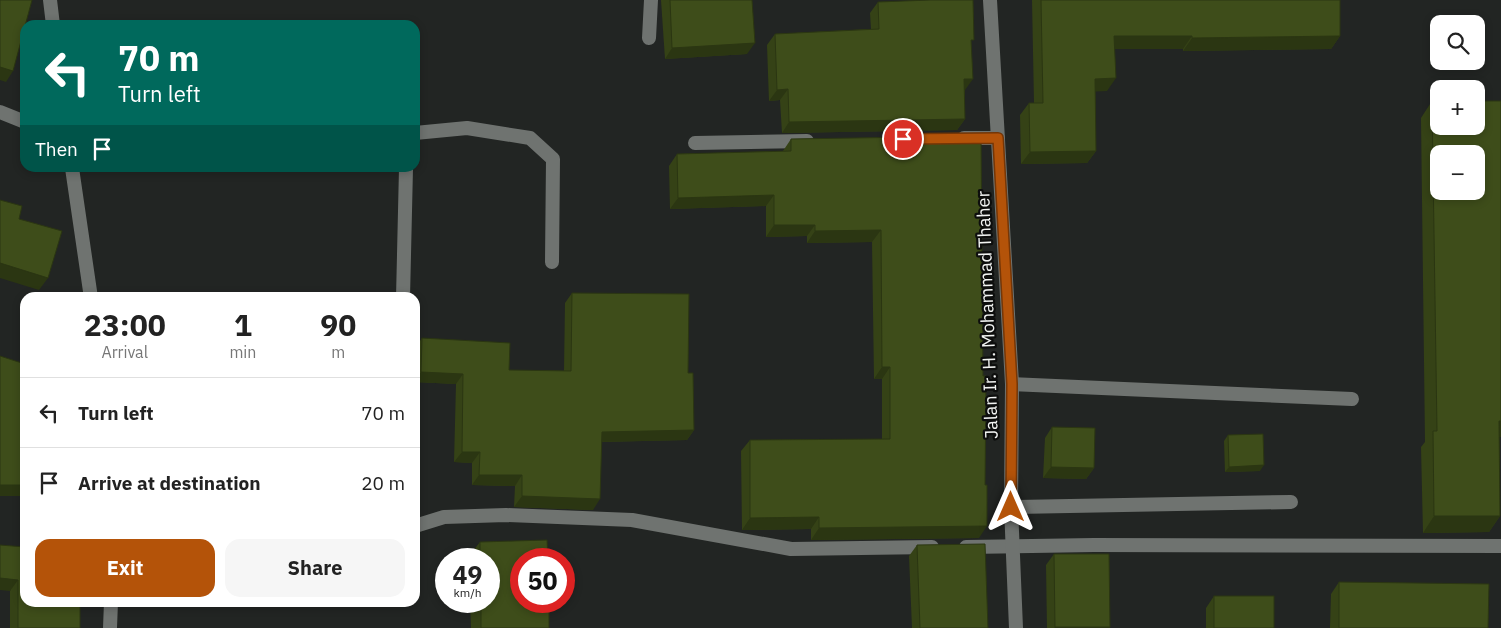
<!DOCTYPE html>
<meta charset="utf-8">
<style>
body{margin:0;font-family:"IBM Plex Sans",sans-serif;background:#f6f6f6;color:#222;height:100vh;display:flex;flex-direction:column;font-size:19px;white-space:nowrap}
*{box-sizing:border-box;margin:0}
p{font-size:16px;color:#767676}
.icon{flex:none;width:28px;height:28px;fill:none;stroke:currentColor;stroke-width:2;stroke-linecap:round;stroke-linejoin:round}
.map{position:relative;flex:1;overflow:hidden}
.drawer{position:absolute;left:20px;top:292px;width:400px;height:315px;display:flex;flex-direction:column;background:#fff;border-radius:15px;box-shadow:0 2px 8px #0003}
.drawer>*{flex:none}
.top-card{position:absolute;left:20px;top:20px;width:400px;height:152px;border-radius:15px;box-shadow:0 2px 8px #0003;background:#00695c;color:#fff;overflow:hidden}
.buttons{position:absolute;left:1430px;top:15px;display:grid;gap:10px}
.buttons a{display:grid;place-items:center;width:55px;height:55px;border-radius:10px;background:#fff;box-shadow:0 2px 8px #0003;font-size:25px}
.speed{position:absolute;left:435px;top:548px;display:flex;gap:10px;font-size:25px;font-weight:700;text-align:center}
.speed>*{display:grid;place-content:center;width:65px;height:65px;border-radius:50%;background:#fff;box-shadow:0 2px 8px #0003;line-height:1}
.speed small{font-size:12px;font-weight:400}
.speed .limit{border:8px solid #d22;background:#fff;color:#111}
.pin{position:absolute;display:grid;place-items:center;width:42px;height:42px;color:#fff;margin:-21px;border:2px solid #fff;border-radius:50%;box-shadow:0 1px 5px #0007}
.me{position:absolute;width:55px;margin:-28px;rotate:0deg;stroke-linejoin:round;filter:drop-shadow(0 0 4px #0008)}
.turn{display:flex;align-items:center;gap:18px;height:105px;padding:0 15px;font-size:22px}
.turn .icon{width:65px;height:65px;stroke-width:2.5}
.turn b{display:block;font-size:35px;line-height:42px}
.then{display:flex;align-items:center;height:48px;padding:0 15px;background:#0003;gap:10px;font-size:19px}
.eta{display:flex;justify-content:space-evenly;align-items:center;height:85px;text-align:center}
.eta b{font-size:30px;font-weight:800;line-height:35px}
.cta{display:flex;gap:10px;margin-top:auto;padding:10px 15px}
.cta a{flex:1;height:58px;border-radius:15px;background:#b45309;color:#fff;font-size:20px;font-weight:800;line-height:58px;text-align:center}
.cta a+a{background:#f6f6f6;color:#222}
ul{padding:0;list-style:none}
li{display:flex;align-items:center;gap:15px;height:70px;padding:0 15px;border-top:1px solid #e0e0e0}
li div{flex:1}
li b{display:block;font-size:19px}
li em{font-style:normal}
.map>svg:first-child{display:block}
</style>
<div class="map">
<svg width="1501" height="628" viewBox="0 0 1501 628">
<rect width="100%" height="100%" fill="#222523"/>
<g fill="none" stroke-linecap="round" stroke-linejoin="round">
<g stroke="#6f7370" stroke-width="14">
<polyline points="964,138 998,138"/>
<polyline points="695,143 807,141"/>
<polyline points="1012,384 1352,399"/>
<polyline points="1011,507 1291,502"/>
</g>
<g stroke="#6f7370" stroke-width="14">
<polyline points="50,0 53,25"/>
<polyline points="649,38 651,0"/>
<polyline points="0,112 25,122"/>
<polyline points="415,133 467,128 530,138 553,159 552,262"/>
<polyline points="72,168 91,298"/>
<polyline points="403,298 406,168"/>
<polyline points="415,526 444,517 506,515 632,520 791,549 932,547"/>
<polyline points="966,547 1094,545 1501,546"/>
<polyline points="110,628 111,602"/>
</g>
<polyline stroke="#6f7370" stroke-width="14" points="990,0 1012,384 1011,507 1016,628"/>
</g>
<g fill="#354216">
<polygon points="661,0 752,0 747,54 665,59"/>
<polygon points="1032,0 1340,0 1340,36 1331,49 1183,51 1183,49 1114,49 1107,91 1095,91 1096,151 1087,163 1021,164 1020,115 1029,103 1034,103"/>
<polygon points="878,2 971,45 965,90 965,119 957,130 782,133 780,100 769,101 767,45 775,34 871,29 870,13"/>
<polygon points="1432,101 1501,101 1501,437 1499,437 1500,516 1489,532 1423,533 1421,447 1425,442 1421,118"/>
<polygon points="981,136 979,538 811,540 811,529 742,530 741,451 750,440 882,439 882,379 874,379 872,242 807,243 807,236 766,237 766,206 670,209 669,166 677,154 783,151 791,139"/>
<polygon points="572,293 688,373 694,430 687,440 601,442 593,510 514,507 515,486 472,485 472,463 454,462 456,384 415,382 415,348 422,338 509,370 564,371 565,303"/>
<polygon points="25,339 25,496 0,496 23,364"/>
<polygon points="1052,427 1094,468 1086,479 1043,478 1045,438"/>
<polygon points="1228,435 1260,471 1225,472 1224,441"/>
<polygon points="480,542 549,628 471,628 470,601 489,601 489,559 469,559 469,556"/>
<polygon points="917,545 988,628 912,628 909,556"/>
<polygon points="25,547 80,628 10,628 10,591"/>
<polygon points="1054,554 1110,627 1109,628 1047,628 1046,565"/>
<polygon points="1339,582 1488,628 1330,628 1331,594"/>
<polygon points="1214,596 1274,628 1206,628 1206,608"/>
</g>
<g fill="#2b3612">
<polygon points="1114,36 1192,36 1183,49 1105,49"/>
<polygon points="1340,36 1331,49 1183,51 1192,38"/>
<polygon points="755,43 747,54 665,59 672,48"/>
<polygon points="0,67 13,71 6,82 0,80"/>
<polygon points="1116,78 1107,91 1086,92 1095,79"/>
<polygon points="964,79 973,79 965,90 957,90"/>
<polygon points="788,89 780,100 769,101 777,90"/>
<polygon points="965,119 957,130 782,133 789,122"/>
<polygon points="1096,151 1087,163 1021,164 1030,152"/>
<polygon points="774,195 766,206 670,209 678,198"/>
<polygon points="774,225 815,225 807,236 766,237"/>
<polygon points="881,230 872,242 807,243 815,231"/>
<polygon points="0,263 48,278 39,290 0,278"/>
<polygon points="882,367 890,367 882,379 874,379"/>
<polygon points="421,372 463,374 456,384 415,382 415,381"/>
<polygon points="1499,421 1501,421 1501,437 1487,438"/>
<polygon points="694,430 687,440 594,442 602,432"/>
<polygon points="462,452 480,452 472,463 454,462"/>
<polygon points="1264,465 1260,471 1225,472 1229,467"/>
<polygon points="1051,467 1094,468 1086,479 1043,478"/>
<polygon points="479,475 522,475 515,486 472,485"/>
<rect x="0" y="485" width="25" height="11"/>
<polygon points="522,496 600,499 593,510 514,507"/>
<polygon points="1434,516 1500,516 1489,532 1423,533"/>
<polygon points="819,517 811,529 742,530 750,518"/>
<polygon points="987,526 979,538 811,540 819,528"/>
<polygon points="0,578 18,580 10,591 0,590"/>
<polygon points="1055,627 1110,627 1109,628 1054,628"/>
</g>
<g fill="#3e4d1a" stroke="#2b3612" fill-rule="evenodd">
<polygon points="0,0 32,0 13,71 0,67"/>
<polygon points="670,0 752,0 755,43 672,48"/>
<polygon points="930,0 973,0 974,40 971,40 973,79 964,79 965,119 789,122 788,89 777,90 775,34 879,29 878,2"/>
<polygon points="1041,0 1340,0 1340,36 1192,38 1192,36 1114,36 1116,78 1095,79 1096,151 1030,152 1029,103 1043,103"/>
<path d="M1432,101h7v25h37v-25h25v320h-2l1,95h-66l-1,-85h4zM1439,154h37v37h-37z"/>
<polygon points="981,136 983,376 986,376 985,485 987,485 987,526 819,528 819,517 750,518 750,440 890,439 890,367 882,367 881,230 815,231 815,225 774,225 774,195 678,198 677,154 791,151 791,139"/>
<polygon points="0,200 22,206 19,219 62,231 48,278 0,263"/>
<polygon points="572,293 689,294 688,373 693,373 694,430 602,432 600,499 522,496 522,475 479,475 480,452 462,452 463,374 421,372 422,338 510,343 509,370 571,371"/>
<polygon points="0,356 25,364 25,485 0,485"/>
<polygon points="1052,427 1095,428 1094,468 1051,467"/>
<polygon points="1263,434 1264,465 1229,467 1228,435"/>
<polygon points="547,540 548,559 521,559 521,601 549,601 549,628 481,628 481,601 489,601 489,559 480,559 480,542"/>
<polygon points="985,544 988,628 920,628 917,545"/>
<polygon points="0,545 25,547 25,602 80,602 80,628 18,628 18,580 0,578"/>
<polygon points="1054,554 1109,554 1110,627 1055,627"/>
<polygon points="1339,582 1489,584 1488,628 1339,628"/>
<rect x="1214" y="596" width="60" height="32"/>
</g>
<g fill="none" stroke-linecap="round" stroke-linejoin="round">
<g stroke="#753606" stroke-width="12">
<polyline id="route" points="903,139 998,138 1012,384 1011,507"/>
</g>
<use href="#route" stroke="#b45309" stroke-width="9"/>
</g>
<g text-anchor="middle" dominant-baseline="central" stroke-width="4.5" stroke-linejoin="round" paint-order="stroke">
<g font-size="18" fill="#f1f3f1" stroke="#0d0e0d">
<text transform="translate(987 315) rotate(-92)">Jalan Ir. H. Mohammad Thaher</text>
</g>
</g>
</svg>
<div class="buttons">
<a><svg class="icon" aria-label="search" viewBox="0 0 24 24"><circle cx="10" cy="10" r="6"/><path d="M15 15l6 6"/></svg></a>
<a>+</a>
<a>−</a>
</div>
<div class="speed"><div>49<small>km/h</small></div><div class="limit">50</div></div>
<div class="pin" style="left:903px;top:139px;background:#d93025"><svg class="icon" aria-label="arrive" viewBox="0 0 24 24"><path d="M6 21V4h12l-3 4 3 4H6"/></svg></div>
<svg class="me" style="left:1011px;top:507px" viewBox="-20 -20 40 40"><path d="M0-17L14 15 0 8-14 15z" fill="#b45309" stroke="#fff" stroke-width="4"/></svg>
<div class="top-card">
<div class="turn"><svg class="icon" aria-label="left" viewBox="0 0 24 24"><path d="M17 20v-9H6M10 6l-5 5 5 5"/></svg><div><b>70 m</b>Turn left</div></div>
<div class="then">Then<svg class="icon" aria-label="arrive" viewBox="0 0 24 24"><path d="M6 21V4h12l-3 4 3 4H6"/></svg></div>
</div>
<section class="drawer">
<div class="eta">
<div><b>23:00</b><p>Arrival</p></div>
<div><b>1</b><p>min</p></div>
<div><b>90</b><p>m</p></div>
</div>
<ul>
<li><svg class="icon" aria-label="left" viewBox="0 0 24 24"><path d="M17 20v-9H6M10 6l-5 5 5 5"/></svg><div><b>Turn left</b></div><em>70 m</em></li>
<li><svg class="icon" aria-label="arrive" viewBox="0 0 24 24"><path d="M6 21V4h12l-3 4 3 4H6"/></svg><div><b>Arrive at destination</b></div><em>20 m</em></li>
</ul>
<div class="cta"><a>Exit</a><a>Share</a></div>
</section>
</div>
